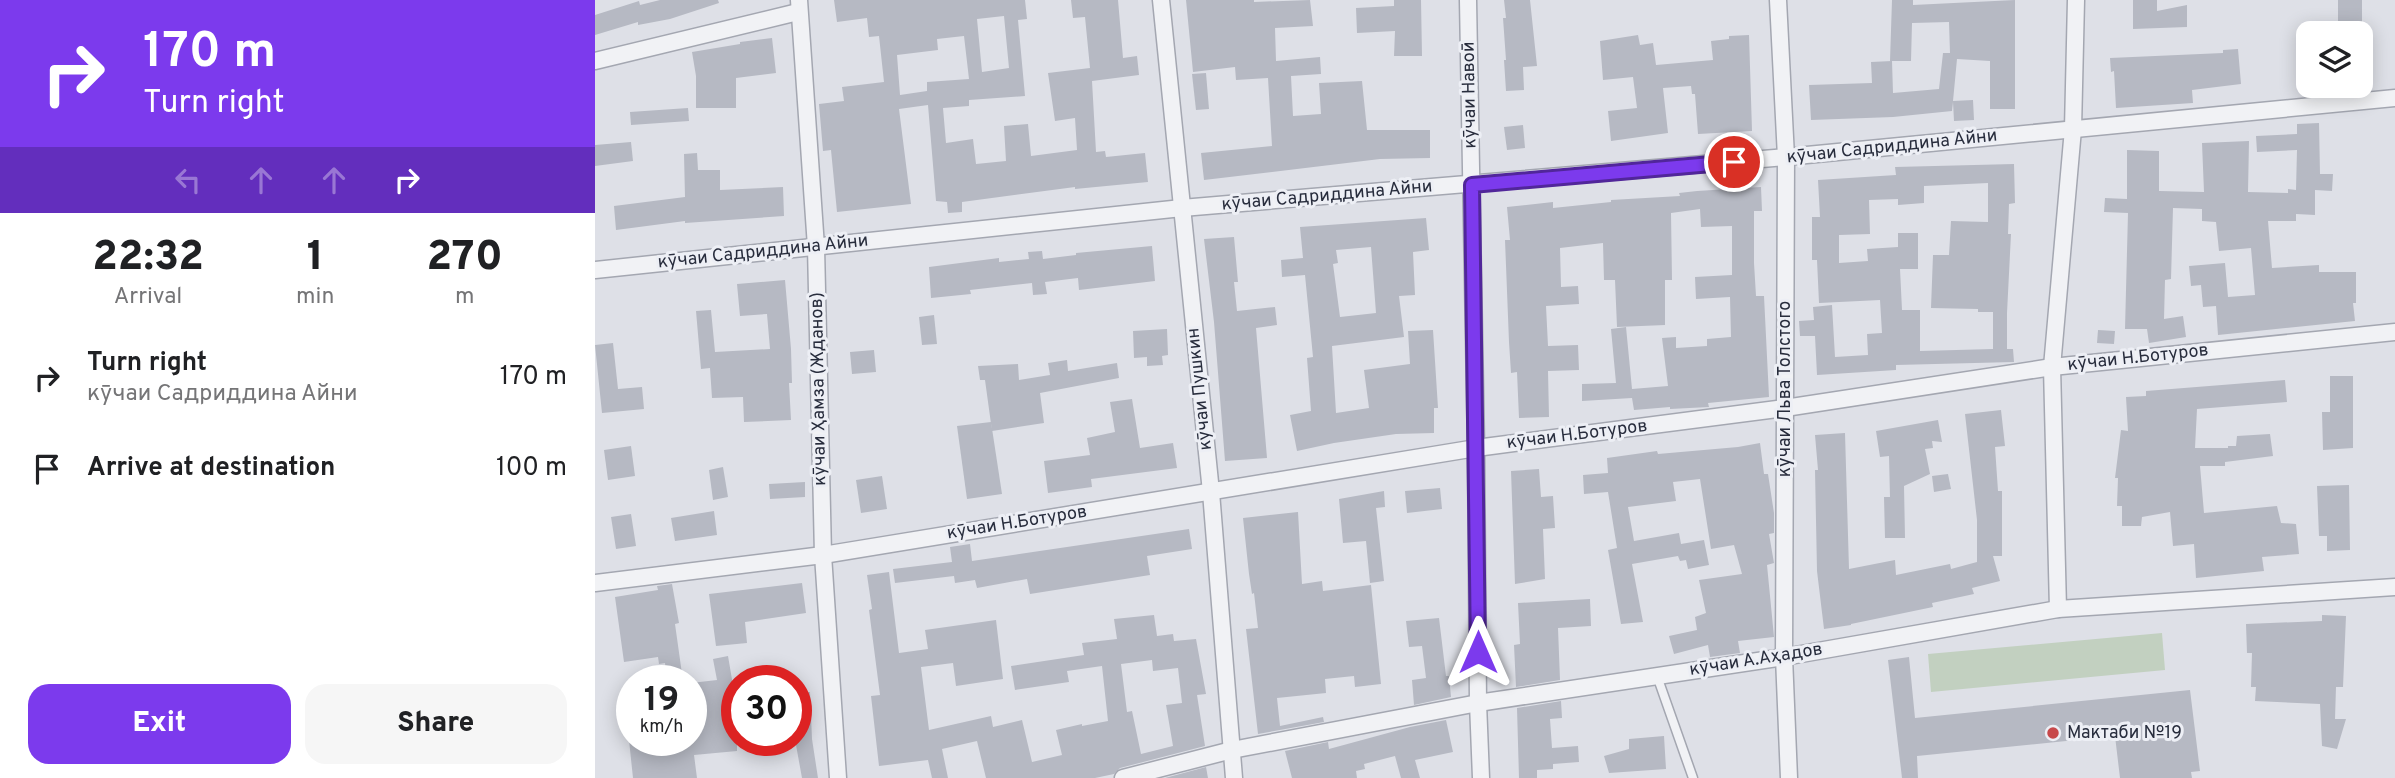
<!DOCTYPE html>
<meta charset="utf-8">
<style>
body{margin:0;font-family:Overpass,sans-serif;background:#f6f6f6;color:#202124;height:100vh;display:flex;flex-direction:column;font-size:26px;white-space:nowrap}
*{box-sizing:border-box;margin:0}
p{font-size:23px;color:#757577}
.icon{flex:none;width:38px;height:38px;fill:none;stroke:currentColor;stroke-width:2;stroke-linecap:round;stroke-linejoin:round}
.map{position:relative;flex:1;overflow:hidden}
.side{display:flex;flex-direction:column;background:#fff;width:595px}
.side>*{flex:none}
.top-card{background:#7c3aed;color:#fff;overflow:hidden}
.tools{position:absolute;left:1701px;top:21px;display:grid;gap:14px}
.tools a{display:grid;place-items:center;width:77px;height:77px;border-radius:14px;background:#fff;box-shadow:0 4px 18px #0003;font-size:35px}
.speed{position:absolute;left:21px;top:665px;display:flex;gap:14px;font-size:35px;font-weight:700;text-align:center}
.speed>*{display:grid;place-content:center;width:91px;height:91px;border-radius:50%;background:#fff;box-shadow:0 4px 18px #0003;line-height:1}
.speed small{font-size:18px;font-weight:400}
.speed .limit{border:10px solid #d22;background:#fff;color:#111}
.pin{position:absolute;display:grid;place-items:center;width:60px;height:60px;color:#fff;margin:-30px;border:4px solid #fff;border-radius:50%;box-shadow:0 2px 7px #0007}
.me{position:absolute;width:77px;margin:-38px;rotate:0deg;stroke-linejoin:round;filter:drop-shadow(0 0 5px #0008)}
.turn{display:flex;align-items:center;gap:24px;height:147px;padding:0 28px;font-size:32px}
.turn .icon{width:91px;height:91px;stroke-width:2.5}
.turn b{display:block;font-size:49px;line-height:60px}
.lanes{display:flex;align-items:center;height:66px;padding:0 28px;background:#0003;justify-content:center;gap:35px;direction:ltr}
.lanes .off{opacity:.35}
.eta{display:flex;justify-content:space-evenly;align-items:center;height:119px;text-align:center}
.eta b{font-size:42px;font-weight:800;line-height:49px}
.primary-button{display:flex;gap:14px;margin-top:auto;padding:14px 28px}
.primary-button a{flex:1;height:80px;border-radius:21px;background:#7c3aed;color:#fff;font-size:28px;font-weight:800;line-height:80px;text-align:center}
.primary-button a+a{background:#f6f6f6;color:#202124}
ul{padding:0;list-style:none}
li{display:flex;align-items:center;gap:21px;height:91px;padding:0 28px}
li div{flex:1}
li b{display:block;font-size:26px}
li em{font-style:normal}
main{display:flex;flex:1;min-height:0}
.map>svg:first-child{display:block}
</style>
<main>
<section class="side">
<div class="top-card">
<div class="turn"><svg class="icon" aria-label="right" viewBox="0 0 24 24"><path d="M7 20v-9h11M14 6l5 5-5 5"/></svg><div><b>170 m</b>Turn right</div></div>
<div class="lanes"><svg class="icon off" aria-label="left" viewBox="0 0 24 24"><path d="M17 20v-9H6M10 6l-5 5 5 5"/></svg><svg class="icon off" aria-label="ahead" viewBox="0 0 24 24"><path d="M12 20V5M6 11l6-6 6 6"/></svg><svg class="icon off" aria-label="ahead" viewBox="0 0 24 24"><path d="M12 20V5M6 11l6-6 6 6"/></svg><svg class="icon" aria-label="right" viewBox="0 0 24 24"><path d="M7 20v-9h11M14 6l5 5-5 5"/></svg></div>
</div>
<div class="eta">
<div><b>22:32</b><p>Arrival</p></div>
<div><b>1</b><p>min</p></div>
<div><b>270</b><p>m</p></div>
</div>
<ul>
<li><svg class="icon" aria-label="right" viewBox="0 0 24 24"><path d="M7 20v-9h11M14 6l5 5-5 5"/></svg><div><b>Turn right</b><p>кӯчаи Садриддина Айни</p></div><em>170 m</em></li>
<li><svg class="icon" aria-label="arrive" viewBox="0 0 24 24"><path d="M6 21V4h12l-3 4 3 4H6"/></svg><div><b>Arrive at destination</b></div><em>100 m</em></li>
</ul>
<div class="primary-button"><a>Exit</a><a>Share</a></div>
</section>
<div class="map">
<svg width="1800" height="778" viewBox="0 0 1800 778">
<rect width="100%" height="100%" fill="#dee0e7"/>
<polygon fill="#c2d0c0" points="1567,633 1570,670 1336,692 1333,654"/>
<g fill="#b6b9c3" fill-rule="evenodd">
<polygon points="65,0 123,0 124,3 75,19 43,25 43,22 0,35 0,15 44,1 45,5"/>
<path d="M239,0h191l2,19 -9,1 7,76 -56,4v6l-26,2 3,35 27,-4 3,25 30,-3 -2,-35 24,-2 3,32 46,-6 -2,-32 -20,3 -7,-48 42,-5 -5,-51 -12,1 -2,-18h47l5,58 14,-2 2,19 -47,6 4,71 9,-1 1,6 39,-4 3,29 -73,7v-2l-113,15v10l-14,1 -1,-11 -11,-1 -8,-96 -29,4 12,95 -74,8 -6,-62 -8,1 -4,-47 25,-3 -2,-14 42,-5 -5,-46 -10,1 -2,-19 -30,4zM409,16l5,52 -27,4 -5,-53zM369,36l5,43 -42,3v9l-27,4 -3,-40 41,-5 -1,-11z"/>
<polygon points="591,0 659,0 659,2 715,0 718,26 680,28 681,61 725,57 726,74 696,76 698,116 726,114 724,83 767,81 772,130 835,130 835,158 785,159 609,180 606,153 677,146 673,78 641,80 640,67 598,72"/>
<polygon points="799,0 826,0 827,56 799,56 800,31 762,33 761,8 799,6"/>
<polygon points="909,0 935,0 942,66 928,67 929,90 911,91 909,60 911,60 908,18 911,18"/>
<polygon points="1297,0 1318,0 1318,5 1420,0 1420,109 1395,109 1395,61 1362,59 1358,101 1378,100 1379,120 1359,121 1358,102 1357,111 1298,117 1216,120 1214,85 1277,83 1276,62 1297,61 1298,93 1344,89 1348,53 1355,53 1354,22 1317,23 1316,61 1295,61"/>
<polygon points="1538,0 1562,0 1562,11 1592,5 1592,27 1538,29"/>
<polygon points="1743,0 1767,0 1767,26 1743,27"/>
<polygon points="1043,35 1045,45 1058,43 1061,65 1118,60 1116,41 1134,39 1134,36 1154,35 1157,131 1103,134 1100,94 1097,94 1096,86 1068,88 1073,133 1016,141 1013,111 1042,108 1038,77 1008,80 1005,41"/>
<polygon points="177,38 181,73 141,78 141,108 101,108 101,76 97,52 145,44 145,42"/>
<polygon points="1643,49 1646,84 1597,90 1598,103 1521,108 1519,71 1516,72 1515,58 1628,53 1628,50"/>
<polygon points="611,73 614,109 601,110 597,74"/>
<polygon points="93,108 94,121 36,125 35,112"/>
<polygon points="1724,123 1725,174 1738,174 1737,191 1720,190 1720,215 1701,214 1701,221 1673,221 1677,268 1724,265 1724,272 1761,272 1761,303 1758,303 1760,321 1623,335 1621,306 1608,307 1606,285 1596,286 1594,266 1630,263 1633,297 1660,295 1656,248 1624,251 1621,222 1607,221 1607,209 1578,208 1576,279 1570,280 1569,319 1588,316 1591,337 1554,343 1552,329 1530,329 1533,213 1509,212 1510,198 1532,199 1532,150 1564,151 1564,191 1609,192 1607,143 1654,141 1653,192 1693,193 1693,189 1701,190 1702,150 1662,152 1661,136 1702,134 1702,124"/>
<polygon points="928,125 930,148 912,150 909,127"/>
<polygon points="36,142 38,161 0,166 0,145"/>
<polygon points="102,153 103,170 125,170 125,190 188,187 189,216 90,223 90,221 21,230 19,206 90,197 89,154"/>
<path d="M1419,164l1,39 -6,1 -1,30h3l-4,79v36h6l1,13 -118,3v5l-79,5 -2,-39h-15l-1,-15 15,-1 -1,-13 19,-2 3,52 33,-2 -1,-21 15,-1 -2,-33 -61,3 -2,-43h-5v-43h8l-2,-37 78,-5 -1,-8zM1393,183v39l-37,-1 -2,34h-16l-2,53 47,1v3h15v37l-73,2v-41h-18l-2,-41h18v-36h-20v14l-31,2 1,12 -29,2v-28l31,-1 -1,-34 29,-1v6l26,-2v-17z"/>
<polygon points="1166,187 1167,211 1159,211 1159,263 1161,296 1169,296 1174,397 1113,403 1114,407 1075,409 1075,407 1039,410 1037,398 987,401 987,384 1021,383 1016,329 1031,327 1037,389 1073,386 1067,338 1081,337 1081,348 1112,346 1112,339 1136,337 1135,297 1101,299 1100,277 1137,275 1137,226 1106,227 1105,209 1076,213 1077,280 1070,280 1070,325 1022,327 1020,280 1009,280 1008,243 965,248 966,287 983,286 984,304 951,306 953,346 983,345 984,370 953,371 954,417 924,418 922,372 916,373 914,342 910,240 915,240 912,207 958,202 958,208 1016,202 1016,200 1085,196 1084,193 1102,191"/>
<path d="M831,218l3,32 -16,2 2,43 -16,1 5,41 -72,9 4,67 33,-5 -5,-38 46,-6 -2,-33 25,-1 5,78h-4v25l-38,1 -62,9 -37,8 -7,-36 21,-4 -4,-53 6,-1 -8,-82 -23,2 -1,-17 22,-2 -3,-31zM776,247l5,66 -36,4 -7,-53 5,-1 -2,-13z"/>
<polygon points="639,237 643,282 639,282 642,311 680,307 682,325 661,328 672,458 630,461 619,322 609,239"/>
<polygon points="557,246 560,281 484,290 483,278 450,282 452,294 438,295 437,283 375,290 376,294 336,298 334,267 404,258 404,262 434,259 433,252 447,251 448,259 481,255 481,253"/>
<polygon points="190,280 196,349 197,383 194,383 196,420 149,422 148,397 117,398 115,368 106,369 101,311 116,310 120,352 175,349 172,314 145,316 142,284"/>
<polygon points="339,315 342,344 327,345 324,317"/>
<polygon points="572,329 573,355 567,356 568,365 552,366 552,357 539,358 538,331"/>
<polygon points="1503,330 1520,331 1519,344 1502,343"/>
<polygon points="18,343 23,389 47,387 49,409 7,413 0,345"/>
<polygon points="279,350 281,372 257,374 255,352"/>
<polygon points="472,360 473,371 522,363 524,378 445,393 449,423 397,431 390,380 385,380 383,366 423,364 424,380 455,375 453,363"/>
<polygon points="1735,376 1758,376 1758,448 1728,450 1727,412 1735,412"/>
<polygon points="1690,380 1692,402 1602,409 1600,448 1633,448 1633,446 1641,446 1642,436 1675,434 1678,456 1630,462 1630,466 1605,466 1609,513 1682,506 1686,523 1701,524 1704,554 1667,557 1669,571 1601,578 1599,544 1578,546 1575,512 1547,517 1546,526 1527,526 1527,506 1522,506 1523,478 1520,478 1526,430 1533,431 1531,397 1551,396 1551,391"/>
<polygon points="537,399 545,448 578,443 582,468 496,479 497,487 453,493 449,461 495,455 492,438 520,432 515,402"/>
<polygon points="1406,410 1410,446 1400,447 1403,491 1407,491 1407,556 1398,556 1405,581 1377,588 1379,594 1337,603 1338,607 1256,624 1256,625 1229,629 1222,571 1220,470 1223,470 1220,435 1250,433 1254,569 1300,560 1301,575 1355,564 1356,569 1382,562 1382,520 1370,414"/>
<polygon points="1343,420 1347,442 1337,441 1338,448 1330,449 1335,474 1309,486 1310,538 1290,538 1289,497 1295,497 1294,456 1285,457 1281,431"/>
<polygon points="396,422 407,494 372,499 362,426"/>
<polygon points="1165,443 1169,474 1173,474 1179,513 1179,533 1174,534 1179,563 1172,565 1179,637 1143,641 1145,653 1115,657 1113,645 1079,654 1074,636 1102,630 1100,617 1111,613 1104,580 1147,574 1139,545 1116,549 1105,479 1078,482 1081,501 1033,507 1039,541 1084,533 1086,544 1109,540 1114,565 1093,569 1091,560 1085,561 1083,556 1037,564 1048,622 1026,624 1013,550 1022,548 1013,492 989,494 988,475 1013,473 1012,458 1062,451 1063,454 1143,447"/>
<polygon points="36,446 40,476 13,480 9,450"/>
<polygon points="128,467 133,497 118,500 114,470"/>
<polygon points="944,469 946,497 958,496 960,528 948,529 950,579 920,584 916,471"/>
<polygon points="1353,474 1356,489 1339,492 1337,476"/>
<polygon points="287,476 292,509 266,513 261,480"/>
<polygon points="210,482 210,497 175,499 174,484"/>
<polygon points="1754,485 1755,550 1732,551 1732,536 1724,536 1722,486"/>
<polygon points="845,488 847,509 812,513 810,491"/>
<polygon points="789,491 790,507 781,508 789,581 775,583 771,541 748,543 744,499"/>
<polygon points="119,511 122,535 80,541 76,518"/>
<polygon points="703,512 707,584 727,581 728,591 776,585 786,684 760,687 759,676 730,679 731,693 682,698 685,726 728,717 729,722 663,734 651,629 663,628 659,593 657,594 654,574 648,518"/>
<polygon points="36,514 41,546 21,549 16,517"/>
<polygon points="594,529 597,549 552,556 555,575 435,594 432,579 382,588 380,580 360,583 359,576 300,583 298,569 357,562 355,547 375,544 377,561"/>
<path d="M294,572l10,81 29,-4 -3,-19 71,-10 7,59 -47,7 -3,-23 -32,4 8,63 62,-14 2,11 29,-7 10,42 30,-7 -6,-25 26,-6v2l26,-5 -6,-55 -35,5 2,11 -54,8 -4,-24 73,-11 -2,-12 35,-4 -3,-20 40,-4 3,21 16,-2 1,7 22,-2 10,55 -9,1 8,51 -85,22 -6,6 -19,4h-109l-9,-37 -35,8 6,29h-16l-4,-18 -49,6 -8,-70 9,-1 -11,-85 3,-1 -5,-34zM557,660l1,11 25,-3 4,35 -16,2 7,41 -32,8 -9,-43 -5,1 -6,-48z"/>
<polygon points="207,583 211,613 150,622 152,643 121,646 114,594"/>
<polygon points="77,584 84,623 80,624 88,681 72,681 70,663 64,664 63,657 29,662 20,597 63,590 62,586"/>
<polygon points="995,599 996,626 963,628 965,680 921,687 919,645 925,644 923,603"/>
<polygon points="1727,615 1751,616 1748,687 1741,687 1740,719 1751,719 1742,749 1727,746 1725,704 1660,701 1661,687 1656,687 1657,653 1652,653 1651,624 1727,621"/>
<polygon points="844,618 851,676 854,676 856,697 819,705 817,680 831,678 827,646 814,647 811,621"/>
<polygon points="133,656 140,697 131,698 134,733 142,733 142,751 99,755 102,778 38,778 34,740 96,740 96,683 122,680 118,659"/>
<polygon points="1314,657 1320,718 1595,690 1605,771 1596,772 1597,778 1525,778 1520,736 1322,756 1323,778 1307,778 1293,660"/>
<polygon points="201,692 215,692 217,739 223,778 207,778 201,745"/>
<polygon points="966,701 967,718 955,719 957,748 983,746 984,762 958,764 958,769 942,770 942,778 924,778 922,708"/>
<polygon points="851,720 858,752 820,760 825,778 806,778 800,756 769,764 770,769 761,771 762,778 697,778 690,751 733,742 734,749 815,727"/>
<polygon points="1069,736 1071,769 1014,773 1009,756 1034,749 1034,739"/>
<polygon points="611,767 613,778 570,778"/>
</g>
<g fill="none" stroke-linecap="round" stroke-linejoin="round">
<g stroke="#a4a7b1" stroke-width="11">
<polyline id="service" points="1062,676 1098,778"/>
</g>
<g stroke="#a4a7b1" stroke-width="19">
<g id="minor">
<polyline points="204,0 221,247 228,555 243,778"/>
<polyline points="566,0 616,492 639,778"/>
<polyline points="873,0 881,448 883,703 886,778"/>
<polyline points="1183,0 1191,157 1189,657 1194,778"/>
<polyline points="0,61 203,12"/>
<polyline points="0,270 587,208 1191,157 1800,98"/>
<polyline points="0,583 228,555 881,448 1190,408 1457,367 1800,332"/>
<polyline points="1463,609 1457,367 1478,129 1481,0"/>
<polyline points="528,778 637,750 883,703 1189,657 1463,609 1800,587"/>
</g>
</g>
<use href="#service" stroke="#f1f2f5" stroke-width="8"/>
<use href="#minor" stroke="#f1f2f5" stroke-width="16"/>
</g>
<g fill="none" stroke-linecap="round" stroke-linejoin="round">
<g stroke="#51269a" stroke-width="18">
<polyline id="route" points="883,652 877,185 1139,162"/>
</g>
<use href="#route" stroke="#7c3aed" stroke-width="12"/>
</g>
<circle fill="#c7484a" stroke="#edeff5" stroke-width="2.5" cx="1458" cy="733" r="7"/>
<g text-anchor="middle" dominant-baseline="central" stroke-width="6" stroke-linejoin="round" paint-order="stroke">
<g font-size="18" fill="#282d3d" stroke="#edeff5">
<text transform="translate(875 95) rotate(-91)">кӯчаи Навоӣ</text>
<text transform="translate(1297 147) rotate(-6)">кӯчаи Садриддина Айни</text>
<text transform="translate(732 196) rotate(-5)">кӯчаи Садриддина Айни</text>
<text transform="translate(168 252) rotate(-6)">кӯчаи Садриддина Айни</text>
<text transform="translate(1543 358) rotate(-6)">кӯчаи Н.Ботуров</text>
<text transform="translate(224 389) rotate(-91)">кӯчаи Ҳамза (Жданов)</text>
<text transform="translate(605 389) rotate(-96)">кӯчаи Пушкин</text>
<text transform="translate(1190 389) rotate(-90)">кӯчаи Льва Толстого</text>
<text transform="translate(982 435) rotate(-7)">кӯчаи Н.Ботуров</text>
<text transform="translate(422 523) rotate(-9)">кӯчаи Н.Ботуров</text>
<text transform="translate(1161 660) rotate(-9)">кӯчаи А.Аҳадов</text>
</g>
<g font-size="18" fill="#282d3d" stroke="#edeff5" text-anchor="start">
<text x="1472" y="733">Мактаби №19</text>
</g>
</g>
</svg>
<div class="tools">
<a><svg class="icon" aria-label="layers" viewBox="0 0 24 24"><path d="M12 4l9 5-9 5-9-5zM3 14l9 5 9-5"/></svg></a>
</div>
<div class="speed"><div>19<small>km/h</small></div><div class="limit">30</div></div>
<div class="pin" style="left:1139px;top:162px;background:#d93025"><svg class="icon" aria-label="arrive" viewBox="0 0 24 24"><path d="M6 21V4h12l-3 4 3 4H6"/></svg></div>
<svg class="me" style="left:883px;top:652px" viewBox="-20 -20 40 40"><path d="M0-17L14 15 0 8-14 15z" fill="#7c3aed" stroke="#fff" stroke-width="4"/></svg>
</div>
</main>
